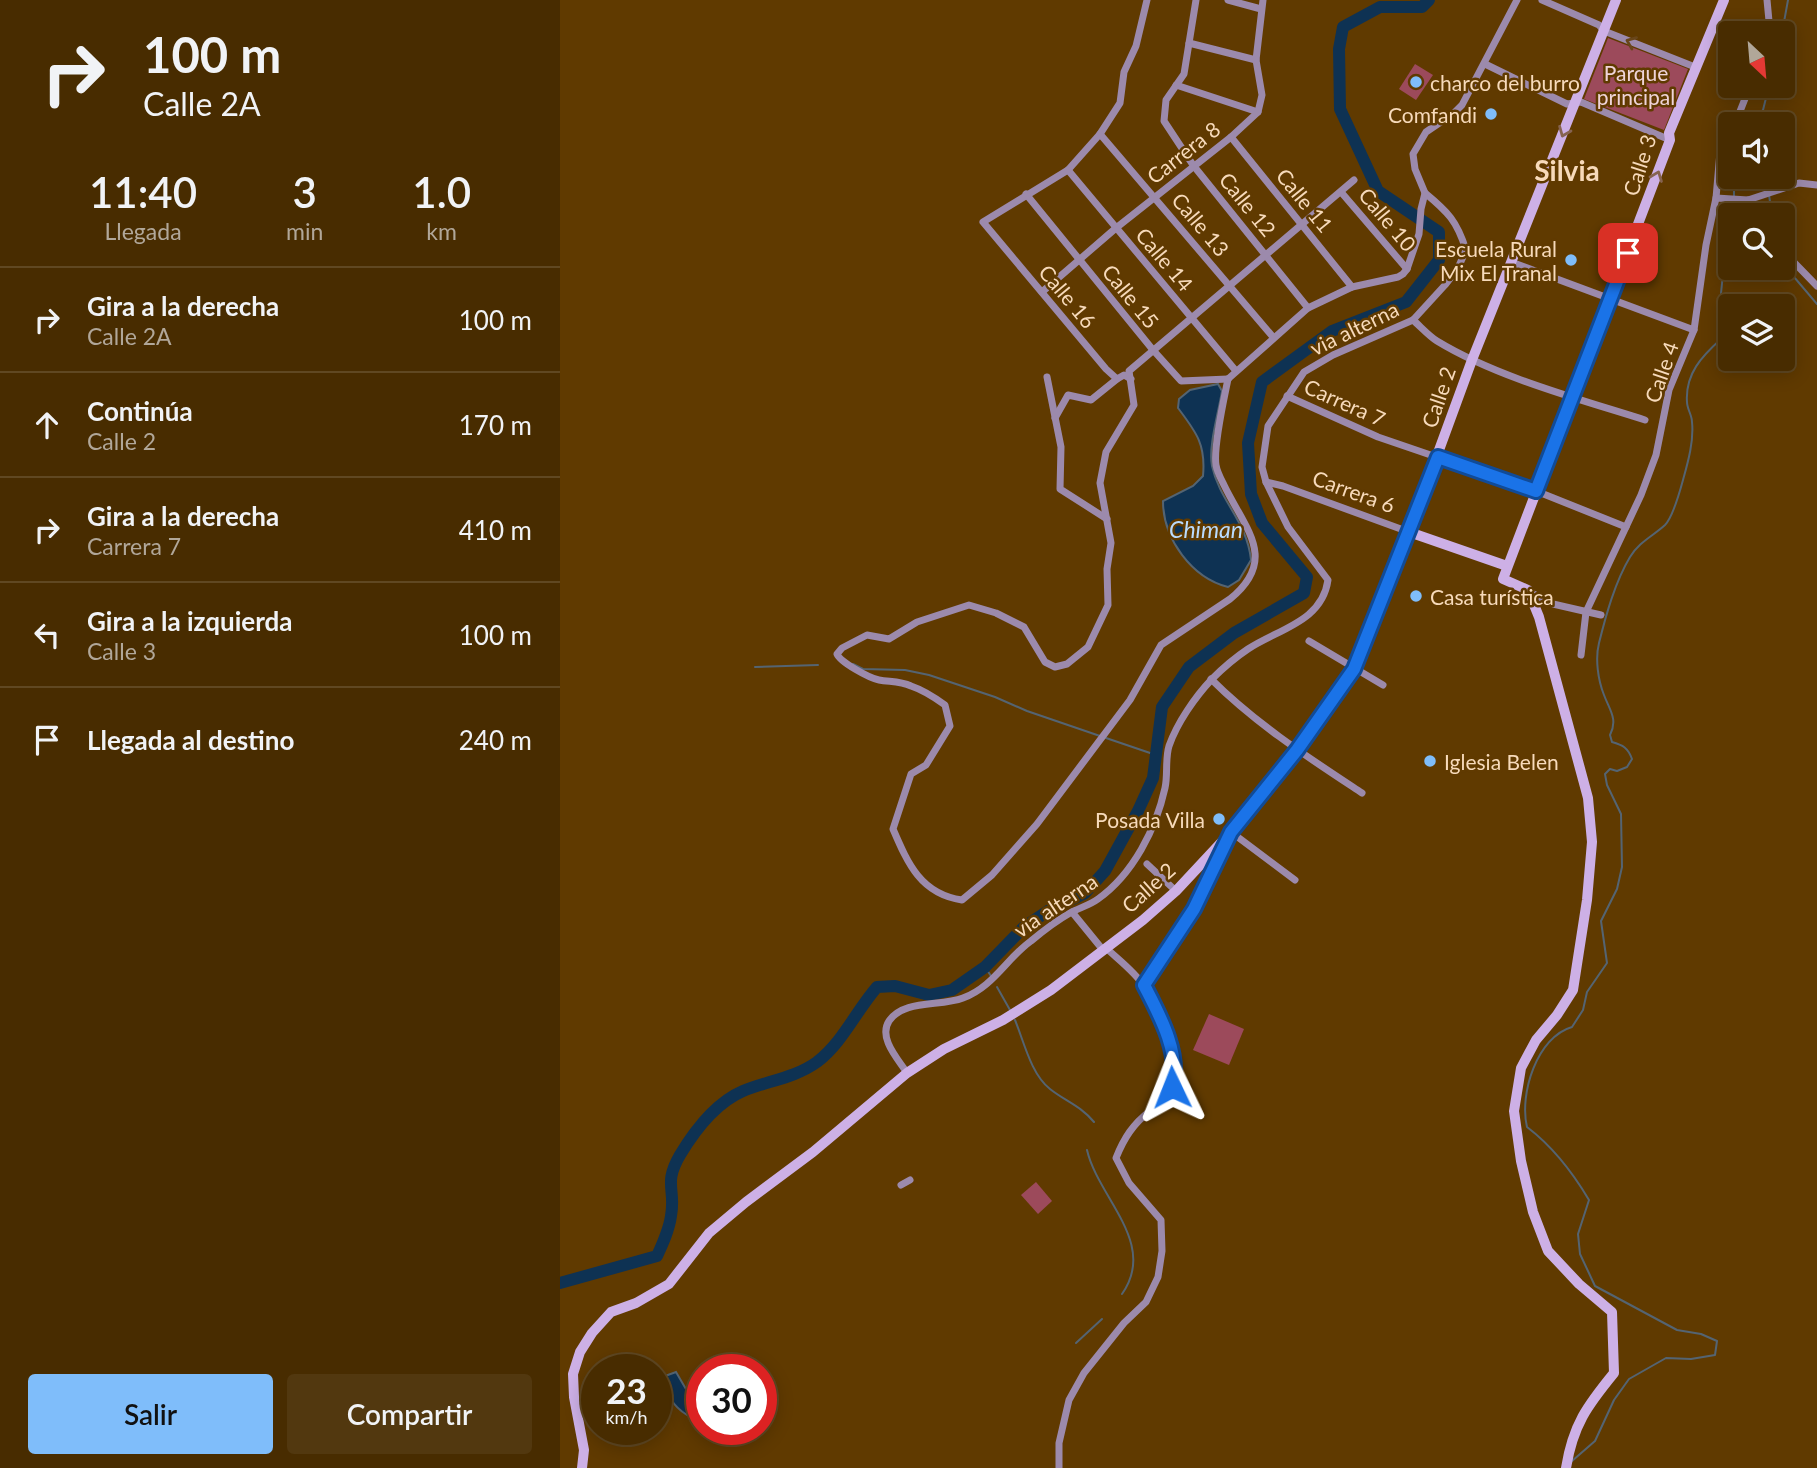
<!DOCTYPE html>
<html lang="es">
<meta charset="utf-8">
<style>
body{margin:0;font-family:Lato,sans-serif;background:#52380f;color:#f1f3f6;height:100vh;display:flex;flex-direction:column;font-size:26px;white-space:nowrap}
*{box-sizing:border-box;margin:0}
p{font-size:23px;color:#b1a799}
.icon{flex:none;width:38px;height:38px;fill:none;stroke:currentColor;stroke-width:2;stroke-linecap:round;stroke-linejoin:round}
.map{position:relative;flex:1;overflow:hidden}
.side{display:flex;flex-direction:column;background:#482c00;width:560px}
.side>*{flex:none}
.guide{background:#482c00;color:#f1f3f6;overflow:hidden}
.needle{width:46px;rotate:154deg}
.buttons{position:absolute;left:1158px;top:21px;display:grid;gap:14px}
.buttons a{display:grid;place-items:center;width:77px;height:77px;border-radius:7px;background:#482c00;box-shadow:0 4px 18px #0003,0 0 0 2px #604822;font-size:35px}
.speed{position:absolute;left:21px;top:1354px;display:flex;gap:14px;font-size:35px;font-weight:700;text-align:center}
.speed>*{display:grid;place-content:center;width:91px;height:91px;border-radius:50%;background:#482c00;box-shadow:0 4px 18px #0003,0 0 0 2px #604822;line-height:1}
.speed small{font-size:18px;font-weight:400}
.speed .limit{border:10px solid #d22;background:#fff;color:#111}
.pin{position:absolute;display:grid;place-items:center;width:60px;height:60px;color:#fff;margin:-30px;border-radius:14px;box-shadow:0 4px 10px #0006}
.me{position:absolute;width:77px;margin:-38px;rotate:358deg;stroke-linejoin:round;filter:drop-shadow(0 0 5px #0008)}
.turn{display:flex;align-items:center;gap:24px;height:147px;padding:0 28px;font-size:32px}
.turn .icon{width:91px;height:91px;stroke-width:2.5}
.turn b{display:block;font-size:49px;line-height:60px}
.eta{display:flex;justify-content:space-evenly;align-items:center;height:119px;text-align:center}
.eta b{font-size:42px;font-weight:600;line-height:49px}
.action{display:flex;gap:14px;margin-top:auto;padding:14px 28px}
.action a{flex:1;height:80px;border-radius:7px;background:#7fbdfa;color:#111;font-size:28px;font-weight:600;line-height:80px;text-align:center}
.action a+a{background:#52380f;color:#f1f3f6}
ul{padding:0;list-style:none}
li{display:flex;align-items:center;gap:21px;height:105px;padding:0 28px;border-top:2px solid #604822}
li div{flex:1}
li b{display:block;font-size:26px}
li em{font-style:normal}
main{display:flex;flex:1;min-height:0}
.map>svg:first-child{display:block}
</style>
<main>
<section class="side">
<div class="guide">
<div class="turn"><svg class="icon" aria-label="right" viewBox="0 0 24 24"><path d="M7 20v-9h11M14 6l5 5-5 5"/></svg><div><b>100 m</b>Calle 2A</div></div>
</div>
<div class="eta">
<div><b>11:40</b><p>Llegada</p></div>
<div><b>3</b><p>min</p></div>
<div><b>1.0</b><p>km</p></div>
</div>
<ul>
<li><svg class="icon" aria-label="right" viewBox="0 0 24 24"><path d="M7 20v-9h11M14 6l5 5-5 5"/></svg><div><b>Gira a la derecha</b><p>Calle 2A</p></div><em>100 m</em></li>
<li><svg class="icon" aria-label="ahead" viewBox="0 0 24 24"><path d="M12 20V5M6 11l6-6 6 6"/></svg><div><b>Continúa</b><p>Calle 2</p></div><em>170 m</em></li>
<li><svg class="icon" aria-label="right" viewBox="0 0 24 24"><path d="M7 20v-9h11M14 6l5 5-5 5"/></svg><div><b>Gira a la derecha</b><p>Carrera 7</p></div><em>410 m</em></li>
<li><svg class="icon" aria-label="left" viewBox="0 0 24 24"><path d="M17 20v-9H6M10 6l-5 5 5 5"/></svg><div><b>Gira a la izquierda</b><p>Calle 3</p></div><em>100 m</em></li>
<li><svg class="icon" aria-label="arrive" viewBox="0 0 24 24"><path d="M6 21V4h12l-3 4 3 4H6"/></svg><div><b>Llegada al destino</b></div><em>240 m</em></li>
</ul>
<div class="action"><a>Salir</a><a>Compartir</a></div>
</section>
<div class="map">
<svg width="1257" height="1468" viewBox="0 0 1257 1468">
<rect width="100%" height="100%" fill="#603a00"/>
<g fill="#9c4a5b">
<polygon points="1048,38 1128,69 1104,130 1024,99"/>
<polygon points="855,64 873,75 856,100 839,89"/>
<polygon points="649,1014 684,1029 669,1065 633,1050"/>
<polygon points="476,1182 492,1201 478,1214 461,1195"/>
</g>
<g fill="#0e3253" stroke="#546472" stroke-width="2">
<path d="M658,384l4,7c-3,20 -14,55 -10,75 8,36 35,55 39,94l-12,20 -11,7c-36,-9 -65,-48 -65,-86l30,-15 10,-10c3,-32 -7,-44 -25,-68l1,-9 11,-9z"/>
<path d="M116,1372l21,36 -10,7c-13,-8 -24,-23 -22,-39z"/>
</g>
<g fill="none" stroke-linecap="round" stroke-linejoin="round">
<g stroke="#546472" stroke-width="2">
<polyline points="1222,33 1228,0"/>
<polyline points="1190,124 1203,110 1209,86"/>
<polyline points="1174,177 1174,197"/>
<polyline points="1203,177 1207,185"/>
<polyline points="1209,195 1212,215"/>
<polyline points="1173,215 1173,202"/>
<polyline points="1223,264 1257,304"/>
<polyline points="293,664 303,669 345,670 369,675 435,697 467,711 540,736"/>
<polyline points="195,667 258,665"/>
<polyline points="546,738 596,755"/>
<polyline points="425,967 431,976"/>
<polyline points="437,987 450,1010"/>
<path d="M455,1020c9,22 16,54 35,69 15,12 31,17 44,33"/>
<path d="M527,1150c11,48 71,93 35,144"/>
<polyline points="516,1343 542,1319"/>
<path d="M1012,1461l23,-20 19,-41 15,-21 37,-21 25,1 24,-4 2,-14 -16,-7 -24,-4 -82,-44 -15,-32 -2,-20 11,-34c-16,-27 -37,-54 -62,-73 -8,-33 10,-90 45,-100l11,-17 4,-18 20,-29 -6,-42 16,-32 5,-22 -1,-53 -14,-29 -2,-11 5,-5 7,2 10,-4 5,-8c-4,-11 -9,-14 -20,-17l-2,-7c8,-16 0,-24 -6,-40 -6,-15 -9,-36 -5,-52 7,-28 16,-61 31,-86 9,-15 23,-21 35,-32 7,-7 15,-34 18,-45 5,-18 11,-39 9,-58 0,-7 -5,-13 -5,-20 -2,-28 15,-46 34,-63l-1,-36 4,-39 7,-23"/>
</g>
<path stroke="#0e3253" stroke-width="12" d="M0,1283l97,-27c6,-13 12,-26 14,-40 5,-27 -8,-32 9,-61 15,-25 35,-52 63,-64 24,-10 52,-13 74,-29 26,-20 39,-51 60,-75l18,-1 34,9 23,-5 33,-23 39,-40 24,-16 37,-18 20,-22 33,-60 15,-33 9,-71 27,-40 45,-34 70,-40 3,-16 -45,-54 -11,-29 -3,-51 14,-61 70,-51 74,-29 33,-42v-28l-61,-41 -38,-82 -1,-60 4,-22 37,-20h42l7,-7"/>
<g stroke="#9c8aac" stroke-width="7">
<polyline points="636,0 624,74 606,100 604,121 633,165 748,308"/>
<polyline points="668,0 701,9"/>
<polyline points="982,0 1039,25 1044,31 1135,67"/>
<polyline points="1206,33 1209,21 1207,0"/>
<polyline points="629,43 696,60"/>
<polyline points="925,64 1007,104 1021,102 1110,140"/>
<polyline points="616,85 698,112"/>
<polyline points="1175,124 1190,86"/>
<polyline points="540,134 713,337"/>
<polyline points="671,137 792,287"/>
<polyline points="508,170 676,371"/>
<polyline points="781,192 847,269"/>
<polyline points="466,194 593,350 621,381 668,379"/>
<polyline points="1156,198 1188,200 1239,183 1257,185"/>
<polyline points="1188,200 1198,215"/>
<polyline points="1223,251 1257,286"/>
<polyline points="951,262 1134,330"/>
<polyline points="482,292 556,228 671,137 698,112 702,95 696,60 703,0"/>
<path d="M853,320c8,7 16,16 24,21 59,36 142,58 208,79"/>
<polyline points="487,377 501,447 500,489 547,519"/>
<polyline points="571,379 564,375 557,379 546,369 423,222 508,170 540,134 560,103 564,72 576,46 587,0"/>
<path d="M668,379c-4,20 -15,68 -12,86 1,7 5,14 8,20 21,44 55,74 6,114l-69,46 -31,55 -93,124 -45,51 -30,25c-41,-6 -54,-36 -69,-71l18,-55 15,-9 24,-39 -5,-21c-11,-8 -22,-15 -34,-19 -11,-5 -21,-4 -32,-6 -10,-2 -39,-18 -42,-26l5,-6 25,-13 22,4 28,-17 52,-17 27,8 28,14 21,35 10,5 12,-3 21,-17 20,-42 -1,-36 4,-26 -11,-60 6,-31 28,-47 -5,-34 225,-191"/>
<polyline points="668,379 748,308 792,287 838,277 843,274 847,269 859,234 861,209 865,193 855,169 853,154 866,132 894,113 902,105 957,0"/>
<polyline points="727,396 818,437 976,491 1066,527"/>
<polyline points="495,418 508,395 531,400 557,379"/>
<polyline points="706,482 723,486 849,532"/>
<polyline points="968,591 993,604 1041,615"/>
<polyline points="749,641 823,685"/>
<polyline points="1021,655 1026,612 1081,495 1096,455 1109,390 1134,330 1146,245 1156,198 1160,152 1171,132"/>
<path d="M651,679c45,45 98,79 151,114"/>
<polyline points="587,864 616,891"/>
<polyline points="512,912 543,950"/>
<polyline points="584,985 634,909 671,832 735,880"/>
<path d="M347,1073c-9,-14 -29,-35 -18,-52 15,-22 51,-14 74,-23 30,-11 43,-39 68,-57 12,-10 25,-20 39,-28 9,-5 20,-8 28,-14 35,-25 58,-70 67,-111 3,-13 0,-29 4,-42 8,-23 26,-49 43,-67 10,-10 24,-22 36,-30 30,-20 74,-27 80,-69l-40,-53 -22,-45 -4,-15 6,-41 36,-54 29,-17 80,-35 32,-35 13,-17 8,-18c-9,-29 -18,-38 -41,-57"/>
<polyline points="341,1185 350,1180"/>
<path d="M499,1468v-25l10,-43 15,-27 40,-50 22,-21 12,-25 4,-26 -1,-31 -32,-37 -13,-25c8,-20 17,-34 34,-47 5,-5 12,-9 16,-14 20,-27 -4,-86 -22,-111 -9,-14 -25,-26 -38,-38"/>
</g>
<g stroke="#cdb0e6" stroke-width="10">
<polyline points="849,532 947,566"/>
<polyline points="22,1468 24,1450 14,1397 13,1374 20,1352 32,1333 51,1312 76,1303 109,1284 149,1233 186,1202 253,1152 347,1073 384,1049 443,1020 491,990 583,920 616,891 671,832 737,750 794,669 849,532 912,360 1056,0"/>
<path d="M1006,1468c7,-43 21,-62 48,-95l-2,-61 -33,-28 -31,-33 -15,-39 -12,-51 -7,-50 7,-43 15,-28 21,-25 16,-25 14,-90 5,-58 -4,-44 -49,-181 -11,-27 -25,-11 167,-439 -1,-7 55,-133"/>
</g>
</g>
<defs><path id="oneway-chevron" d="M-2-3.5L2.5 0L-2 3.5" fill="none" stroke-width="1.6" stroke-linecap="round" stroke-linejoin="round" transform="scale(1.75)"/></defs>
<use stroke="#69461a" href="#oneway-chevron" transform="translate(1071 42) rotate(-158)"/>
<g stroke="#866350">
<use href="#oneway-chevron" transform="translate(1004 132) rotate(112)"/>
<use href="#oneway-chevron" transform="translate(1097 176) rotate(-69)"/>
</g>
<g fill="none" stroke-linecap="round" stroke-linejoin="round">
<g stroke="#114b97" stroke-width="18">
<path id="route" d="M612,1087c9,-34 -13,-73 -28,-102l50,-76 37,-77 66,-82 57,-81 84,-212 98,34 92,-238"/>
</g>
<use href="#route" stroke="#1a73e8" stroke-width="12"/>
</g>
<g fill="#7fbdfa" stroke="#603a00" stroke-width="2.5">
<circle cx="856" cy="82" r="7"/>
<circle cx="931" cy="114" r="7"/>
<circle cx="1011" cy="260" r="7"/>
<circle cx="856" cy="596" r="7"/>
<circle cx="870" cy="761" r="7"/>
<circle cx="659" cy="819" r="7"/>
</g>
<g text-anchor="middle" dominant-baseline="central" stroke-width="5" stroke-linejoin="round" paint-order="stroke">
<g font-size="21" fill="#efd4d8" stroke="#603a00">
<text x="1076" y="72">Parque<tspan x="1076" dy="24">principal</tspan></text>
</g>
<g font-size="21" fill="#f7daba" stroke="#603a00" text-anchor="start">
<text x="870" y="82">charco del burro</text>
<text x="917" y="114" text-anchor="end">Comfandi</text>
<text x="997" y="248" text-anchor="end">Escuela Rural<tspan x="997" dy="24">Mix El Tranal</tspan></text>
<text x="870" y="596">Casa turística</text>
<text x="884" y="761">Iglesia Belen</text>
<text x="645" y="819" text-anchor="end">Posada Villa</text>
</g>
<g font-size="21" fill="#f7daba" stroke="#603a00">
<text transform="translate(623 152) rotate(-38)">Carrera 8</text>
<text transform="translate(1079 165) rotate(-72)">Calle 3</text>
<text transform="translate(745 200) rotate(51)">Calle 11</text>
<text transform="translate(688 204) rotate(51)">Calle 12</text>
<text transform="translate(828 219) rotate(50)">Calle 10</text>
<text transform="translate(641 224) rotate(50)">Calle 13</text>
<text transform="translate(605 259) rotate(50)">Calle 14</text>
<text transform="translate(508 296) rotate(50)">Calle 16</text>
<text transform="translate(571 296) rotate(51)">Calle 15</text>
<text transform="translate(794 328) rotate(-26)">via alterna</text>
<text transform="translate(1101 372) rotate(-71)">Calle 4</text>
<text transform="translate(878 397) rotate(-71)">Calle 2</text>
<text transform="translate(785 402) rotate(24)">Carrera 7</text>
<text transform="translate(794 491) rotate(20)">Carrera 6</text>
<text transform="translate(588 887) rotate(-42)">Calle 2</text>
<text transform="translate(495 905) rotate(-34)">via alterna</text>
</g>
<g font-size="23" font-style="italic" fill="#b9dbfe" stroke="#603a00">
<text x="646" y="529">Chiman</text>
</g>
<g font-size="28" font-weight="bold" fill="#f7daba" stroke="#603a00">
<text x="1007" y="170">Silvia</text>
</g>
</g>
</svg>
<div class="buttons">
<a><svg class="needle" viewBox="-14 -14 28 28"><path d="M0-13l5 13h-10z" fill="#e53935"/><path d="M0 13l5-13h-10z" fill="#b1a799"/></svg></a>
<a><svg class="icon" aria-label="sound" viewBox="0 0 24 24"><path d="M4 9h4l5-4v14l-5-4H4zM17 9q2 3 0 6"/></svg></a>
<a><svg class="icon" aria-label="search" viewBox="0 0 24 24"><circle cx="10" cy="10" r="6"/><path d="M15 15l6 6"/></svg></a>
<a><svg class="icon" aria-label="layers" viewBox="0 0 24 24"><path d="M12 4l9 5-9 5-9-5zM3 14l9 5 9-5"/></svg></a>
</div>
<div class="speed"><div>23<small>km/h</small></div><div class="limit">30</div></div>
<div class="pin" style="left:1068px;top:253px;background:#d93025"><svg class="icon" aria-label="arrive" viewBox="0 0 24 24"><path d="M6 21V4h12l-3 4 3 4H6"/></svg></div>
<svg class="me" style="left:612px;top:1087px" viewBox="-20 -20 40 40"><path d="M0-17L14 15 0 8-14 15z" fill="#1a73e8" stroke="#fff" stroke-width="4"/></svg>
</div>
</main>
